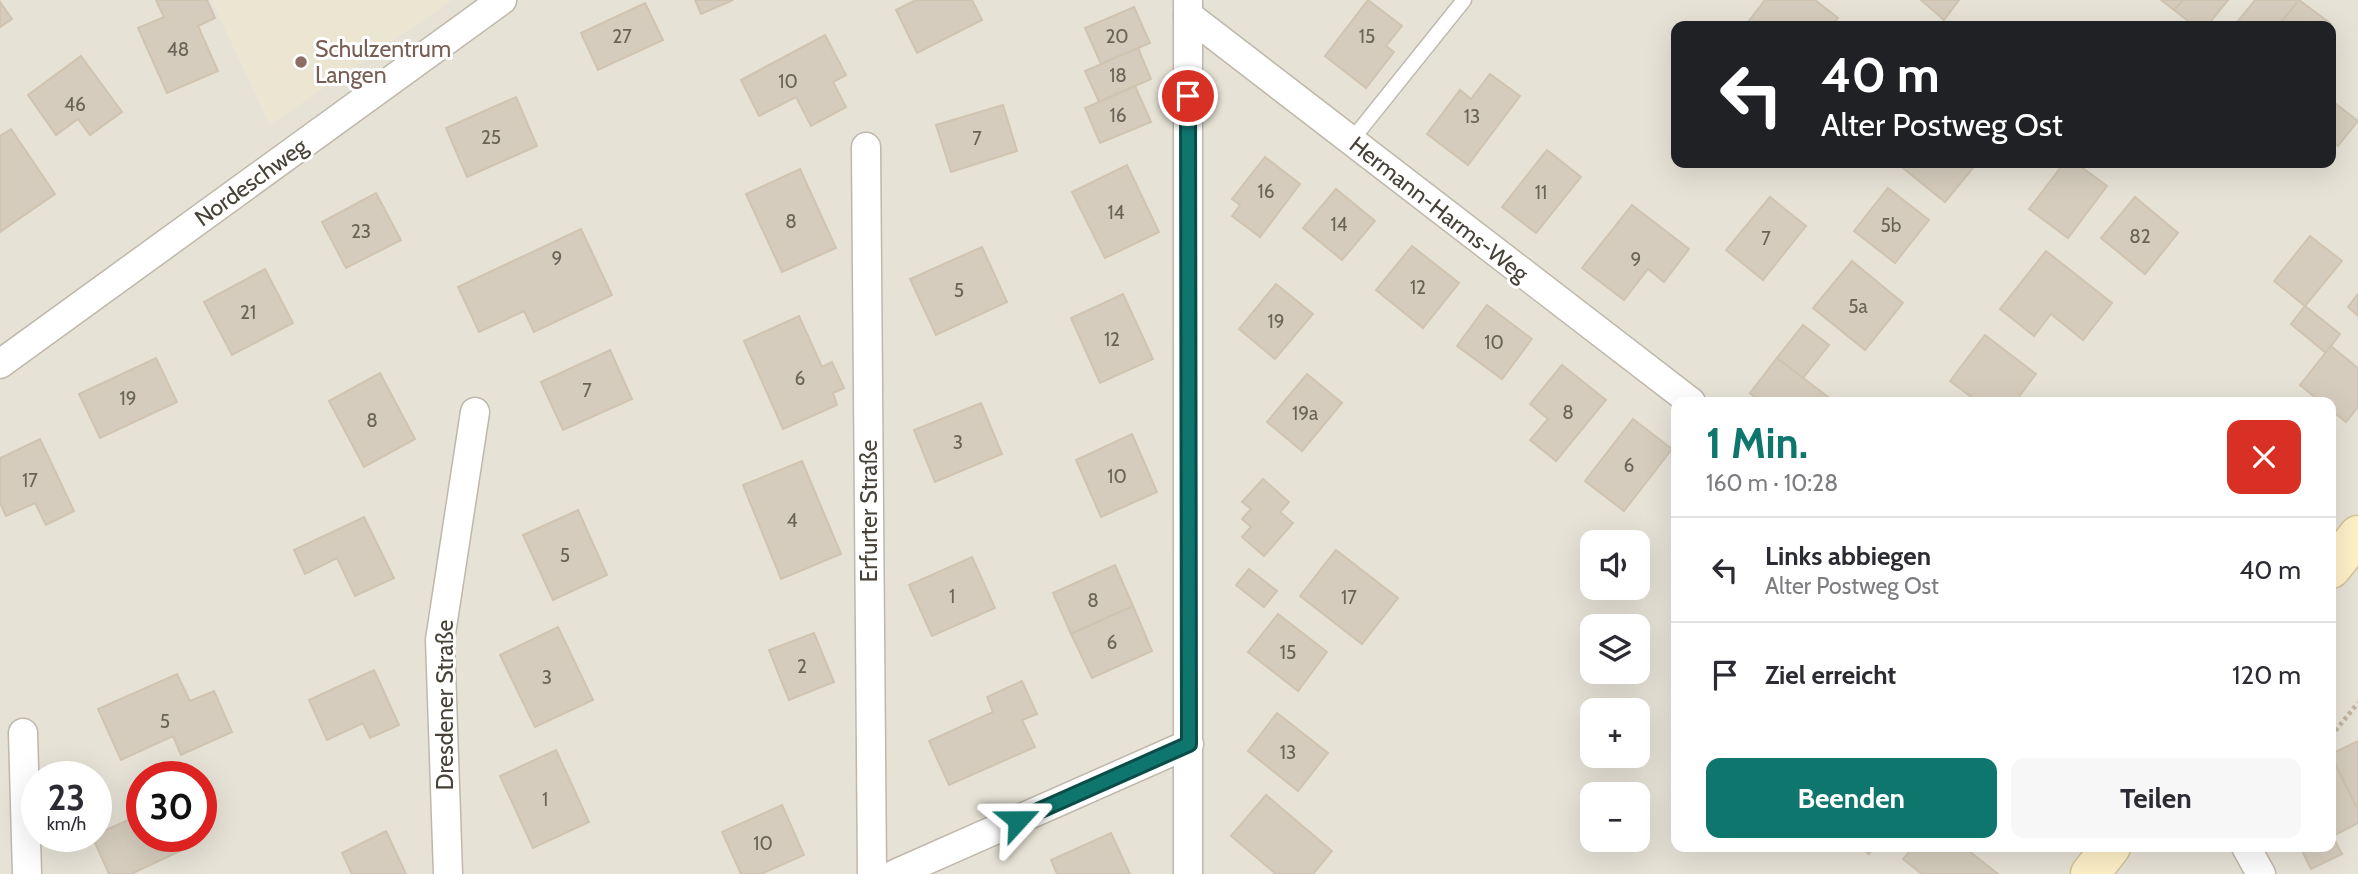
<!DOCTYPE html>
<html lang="de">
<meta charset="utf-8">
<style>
body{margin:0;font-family:Cabin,sans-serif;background:#f7f7f7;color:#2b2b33;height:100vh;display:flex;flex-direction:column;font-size:26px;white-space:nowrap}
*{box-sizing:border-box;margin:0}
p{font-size:23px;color:#7c7c81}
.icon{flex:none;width:38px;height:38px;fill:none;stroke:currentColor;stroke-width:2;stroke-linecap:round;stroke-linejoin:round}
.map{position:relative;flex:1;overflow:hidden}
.drawer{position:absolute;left:1671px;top:397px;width:665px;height:455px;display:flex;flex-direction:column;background:#fff;border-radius:14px;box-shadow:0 7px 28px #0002}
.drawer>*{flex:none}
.hud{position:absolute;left:1671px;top:21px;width:665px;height:147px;border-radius:14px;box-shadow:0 7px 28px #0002;background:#202124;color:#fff;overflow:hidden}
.buttons{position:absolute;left:1580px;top:530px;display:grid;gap:14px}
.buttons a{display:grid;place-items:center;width:70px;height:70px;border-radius:14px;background:#fff;box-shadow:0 7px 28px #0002;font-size:35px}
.speed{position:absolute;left:21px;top:761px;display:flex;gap:14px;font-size:35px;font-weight:700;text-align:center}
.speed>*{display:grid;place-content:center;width:91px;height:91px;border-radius:50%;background:#fff;box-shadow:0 7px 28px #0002;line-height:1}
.speed small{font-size:18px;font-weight:400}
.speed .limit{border:10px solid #d22;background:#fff;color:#111}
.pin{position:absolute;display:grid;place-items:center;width:60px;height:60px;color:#fff;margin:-30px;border:4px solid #fff;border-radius:50%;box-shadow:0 2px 7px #0007}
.me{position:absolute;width:77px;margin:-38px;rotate:66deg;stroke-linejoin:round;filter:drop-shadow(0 0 5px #0008)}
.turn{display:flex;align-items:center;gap:24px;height:147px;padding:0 35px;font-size:32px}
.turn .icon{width:91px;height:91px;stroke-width:2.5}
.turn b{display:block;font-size:49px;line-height:60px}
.round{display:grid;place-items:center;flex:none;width:74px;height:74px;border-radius:14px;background:#f7f7f7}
.head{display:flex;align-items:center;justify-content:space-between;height:119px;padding:0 35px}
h1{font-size:42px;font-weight:700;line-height:52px;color:#0f766e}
.action{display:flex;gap:14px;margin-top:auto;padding:14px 35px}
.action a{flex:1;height:80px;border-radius:14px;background:#0f766e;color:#fff;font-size:28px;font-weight:700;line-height:80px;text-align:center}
.action a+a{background:#f7f7f7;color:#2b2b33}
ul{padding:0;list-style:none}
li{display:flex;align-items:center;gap:21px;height:105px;padding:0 35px;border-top:2px solid #e1e1e2}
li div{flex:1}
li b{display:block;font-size:26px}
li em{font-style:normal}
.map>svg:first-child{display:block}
</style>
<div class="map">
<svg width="2358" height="874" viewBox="0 0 2358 874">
<rect width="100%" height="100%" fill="#f4f0e8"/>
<path fill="#e7e2d6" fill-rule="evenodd" d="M0,0h212l58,124 181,-124h1907v874h-2358zM1676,26h655v137h-655zM1676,402h655v445h-655zM1592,542h46v46h-46zM1592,626h46v46h-46zM1592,710h46v46h-46zM37,777h59v59h-59zM142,777h59v59h-59zM1592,794h46v46h-46z"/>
<polygon fill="#ece5d2" points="212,0 451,0 270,124"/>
<g fill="#d5ccbd" stroke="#d0c4b1" stroke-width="2">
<polygon points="156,0 207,0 215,18 198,26 218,71 167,93 138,28 164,17"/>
<polygon points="695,0 733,0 701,14"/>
<polygon points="916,0 972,0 982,20 917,53 896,10"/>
<polygon points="1368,0 1402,26 1386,46 1394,52 1366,88 1325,56"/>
<polygon points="1765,0 1815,0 1838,18 1832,26 1745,26"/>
<polygon points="1921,0 1959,0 1944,20"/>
<polygon points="2161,0 2183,0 2174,10"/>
<polygon points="2183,0 2228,0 2207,26 2194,26 2174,10"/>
<polygon points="2255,0 2299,0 2278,26 2234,26"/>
<polygon points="2299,0 2330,23 2327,26 2278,26"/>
<polygon points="0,2 12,19 0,27"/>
<polygon points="645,3 663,40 598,70 581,33"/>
<polygon points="1134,7 1150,43 1101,64 1085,28"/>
<polygon points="825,35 846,75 833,82 846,107 811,126 796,97 759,116 741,80"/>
<polygon points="1138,48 1151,79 1099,102 1085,71"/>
<polygon points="81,56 122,112 90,135 78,119 56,135 28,95"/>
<polygon points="1490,74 1520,96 1468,165 1427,134 1460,90 1471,99"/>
<polygon points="1135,86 1151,122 1100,143 1085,108"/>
<polygon points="516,97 537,146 467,177 446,128"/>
<polygon points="2331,100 2358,121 2338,146 2331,141"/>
<polygon points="1003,105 1017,151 951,172 936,125"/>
<polygon points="11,129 55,194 0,232 0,136"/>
<polygon points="1547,150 1581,177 1536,233 1502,207"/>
<polygon points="1265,157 1300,184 1260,237 1232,216 1240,205 1232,199"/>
<polygon points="1907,163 1977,163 1945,202 1903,168"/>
<polygon points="2064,163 2076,163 2107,186 2068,238 2029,209"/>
<polygon points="1127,165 1159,232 1105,258 1072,192"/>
<polygon points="800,169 836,248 782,272 746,194"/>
<polygon points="1888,188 1929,220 1895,263 1854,231"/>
<polygon points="1336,189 1375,221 1342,260 1303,228"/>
<polygon points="376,193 401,240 346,268 322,222"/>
<polygon points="1770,197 1806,226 1763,280 1726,250"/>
<polygon points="2135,197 2178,233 2145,274 2101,238"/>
<polygon points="1632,205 1689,249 1664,282 1648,269 1624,300 1582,268"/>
<polygon points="581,229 612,295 534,332 524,311 479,332 458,287"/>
<polygon points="2310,236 2342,261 2305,306 2274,281"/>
<polygon points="1412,246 1459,283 1423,328 1376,290"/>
<polygon points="982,247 1007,302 936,335 910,279"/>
<polygon points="2046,251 2112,303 2083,340 2051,314 2034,336 2000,309"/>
<polygon points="1852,261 1903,303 1865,350 1813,308"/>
<polygon points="265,269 293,323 232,355 204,302"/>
<polygon points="1276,284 1313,314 1275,359 1239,329"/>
<polygon points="1123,294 1153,359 1100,383 1071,318"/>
<polygon points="2358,294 2358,316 2348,307"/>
<polygon points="1487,305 1532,339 1502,379 1457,346"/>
<polygon points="2305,306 2340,334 2326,353 2291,324"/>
<polygon points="799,316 822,367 832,362 844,388 833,393 837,405 783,429 744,341"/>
<polygon points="1803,325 1829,345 1803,378 1777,358"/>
<polygon points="1985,335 2036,374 2015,402 1978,402 1950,381"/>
<polygon points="2331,346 2358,368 2358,407 2346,422 2331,410 2331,402 2321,402 2300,385"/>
<polygon points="610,350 632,399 563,430 541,382"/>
<polygon points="156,358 177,402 100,438 79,394"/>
<polygon points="1777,358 1828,397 1824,402 1761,402 1750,393"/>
<polygon points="1562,365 1606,400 1556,461 1530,440 1548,419 1530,404"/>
<polygon points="380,373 415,439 364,467 329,401"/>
<polygon points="1307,374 1342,403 1302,451 1267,422"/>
<polygon points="981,403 1002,454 935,482 914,430"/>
<polygon points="1633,419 1672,449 1624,511 1585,481"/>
<polygon points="1132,434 1157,492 1101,517 1076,460"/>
<polygon points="40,439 74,511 46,525 35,503 6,516 0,503 0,458"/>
<polygon points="802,461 841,554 781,579 743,485"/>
<polygon points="1263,479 1289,502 1280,512 1293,523 1264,556 1242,537 1251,527 1242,519 1251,509 1242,502"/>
<polygon points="578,510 607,575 553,600 523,535"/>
<polygon points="364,517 394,578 355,596 337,558 305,574 294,550"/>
<polygon points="1336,550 1398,598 1362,644 1300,596"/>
<polygon points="972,557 995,608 932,636 909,585"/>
<polygon points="1115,565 1133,606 1071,634 1053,593"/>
<polygon points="1249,569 1277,591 1264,607 1236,585"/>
<polygon points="1133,606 1152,651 1092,678 1071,634"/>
<polygon points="1278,614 1327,652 1298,691 1248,652"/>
<polygon points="558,627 593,700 535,727 500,655"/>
<polygon points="814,633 834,682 789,700 769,650"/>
<polygon points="374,670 399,725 370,738 363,723 327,740 309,700"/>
<polygon points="177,674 190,701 214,691 232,732 181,755 173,736 121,760 98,709"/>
<polygon points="1022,681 1037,714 1022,720 1035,747 949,785 929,741 993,712 987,697"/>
<polygon points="1277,713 1328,753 1298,791 1248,751"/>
<polygon points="2358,741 2358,806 2356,807 2331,754"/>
<polygon points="556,750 589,822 533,848 500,776"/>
<polygon points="2337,768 2358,810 2358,823 2333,836 2331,771"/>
<polygon points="1266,795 1332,851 1313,874 1276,874 1231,836"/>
<polygon points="782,805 804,855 761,874 741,874 722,832"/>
<polygon points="142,814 142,836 173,836 180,851 131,874 109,874 92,836"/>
<polygon points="386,831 406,874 352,874 342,853"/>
<polygon points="1111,833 1130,874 1057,874 1051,860"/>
<polygon points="2331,833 2342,854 2311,869 2300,847 2331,847"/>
<polygon points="1860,847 1874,847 1869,854"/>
<polygon points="1913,847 1964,847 1998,874 1922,874 1903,859"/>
</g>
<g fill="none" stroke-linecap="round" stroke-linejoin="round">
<g stroke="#bfb8aa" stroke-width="17">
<polyline id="service" points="1351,141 1464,0"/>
</g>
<g stroke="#bfb8aa" stroke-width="31">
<g id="minor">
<polyline points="1188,0 1188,874"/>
<polyline points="1188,15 1691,402"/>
<polyline points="866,147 872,874"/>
<polyline points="0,364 502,0"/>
<polyline points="23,733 27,874"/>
<polyline points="2246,847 2261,874"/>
<polyline points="448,874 440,640 475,412"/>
<polyline points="895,874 1189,744"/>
</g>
</g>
<g stroke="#d3c598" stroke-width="41">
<g id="secondary">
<polyline points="2331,569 2358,535"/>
<polyline points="2090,874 2111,847"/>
</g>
</g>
<polyline stroke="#c1b49c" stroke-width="4.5" stroke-dasharray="3.5 3.5" stroke-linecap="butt" points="2331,736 2358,703"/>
<use href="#service" stroke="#fff" stroke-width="14"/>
<use href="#minor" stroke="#fff" stroke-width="28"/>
<use href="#secondary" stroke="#fef1c8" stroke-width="38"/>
</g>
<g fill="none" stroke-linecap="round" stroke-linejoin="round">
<g stroke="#0a4d48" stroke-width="18">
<polyline id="route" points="1018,820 1189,744 1188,96"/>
</g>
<use href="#route" stroke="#0f766e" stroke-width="12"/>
</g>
<circle fill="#8d6e63" stroke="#fff" stroke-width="2.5" cx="301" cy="62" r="7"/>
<g text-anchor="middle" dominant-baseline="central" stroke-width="6" stroke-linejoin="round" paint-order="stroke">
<g font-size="19" fill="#6a6458">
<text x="622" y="36">27</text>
<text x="1117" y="36">20</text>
<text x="1367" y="36">15</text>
<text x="178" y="49">48</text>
<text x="1118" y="75">18</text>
<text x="788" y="81">10</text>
<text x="75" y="104">46</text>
<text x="1118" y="115">16</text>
<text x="1472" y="116">13</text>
<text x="491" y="137">25</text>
<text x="977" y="138">7</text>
<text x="1266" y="191">16</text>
<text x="1541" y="192">11</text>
<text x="1116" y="212">14</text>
<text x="791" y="221">8</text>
<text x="1339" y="224">14</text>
<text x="1891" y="225">5b</text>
<text x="361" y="231">23</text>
<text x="2140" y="236">82</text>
<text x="1766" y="238">7</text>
<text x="557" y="258">9</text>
<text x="1636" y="259">9</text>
<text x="1418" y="287">12</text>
<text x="959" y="290">5</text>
<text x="1858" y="306">5a</text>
<text x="248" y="312">21</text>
<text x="1276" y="321">19</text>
<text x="1112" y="339">12</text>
<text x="1494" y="342">10</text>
<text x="800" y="378">6</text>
<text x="587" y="390">7</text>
<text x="128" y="398">19</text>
<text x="1568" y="412">8</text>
<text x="1305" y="413">19a</text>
<text x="372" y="420">8</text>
<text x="958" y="442">3</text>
<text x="1629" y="465">6</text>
<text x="1117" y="476">10</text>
<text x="30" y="480">17</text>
<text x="792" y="520">4</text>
<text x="565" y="555">5</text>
<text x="952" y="596">1</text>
<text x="1349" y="597">17</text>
<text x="1093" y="600">8</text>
<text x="1112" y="642">6</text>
<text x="1288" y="652">15</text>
<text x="802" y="666">2</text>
<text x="547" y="677">3</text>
<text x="165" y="721">5</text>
<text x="1288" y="752">13</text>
<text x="545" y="799">1</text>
<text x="763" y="843">10</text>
</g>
<g font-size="23" fill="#785e54" stroke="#fff" text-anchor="start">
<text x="315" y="49">Schulzentrum<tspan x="315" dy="26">Langen</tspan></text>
</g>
<g font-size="23" fill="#474137" stroke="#fff">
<text transform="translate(251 182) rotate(-36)">Nordeschweg</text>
<text transform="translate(1439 209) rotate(38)">Hermann-Harms-Weg</text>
<text transform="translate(869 511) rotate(-90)">Erfurter Straße</text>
<text transform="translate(445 705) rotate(-90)">Dresdener Straße</text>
</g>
</g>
</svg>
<div class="buttons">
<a><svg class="icon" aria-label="sound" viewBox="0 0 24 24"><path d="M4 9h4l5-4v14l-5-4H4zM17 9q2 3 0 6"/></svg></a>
<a><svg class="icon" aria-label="layers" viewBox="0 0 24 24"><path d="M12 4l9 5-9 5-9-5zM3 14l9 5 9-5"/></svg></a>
<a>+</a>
<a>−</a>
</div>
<div class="speed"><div>23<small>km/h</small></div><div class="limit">30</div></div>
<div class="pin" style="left:1188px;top:96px;background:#d93025"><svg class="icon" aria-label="arrive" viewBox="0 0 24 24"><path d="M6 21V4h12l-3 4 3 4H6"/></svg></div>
<svg class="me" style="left:1018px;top:820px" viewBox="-20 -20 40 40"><path d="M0-17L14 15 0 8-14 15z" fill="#0f766e" stroke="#fff" stroke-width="4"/></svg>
<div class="hud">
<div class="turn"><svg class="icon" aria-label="left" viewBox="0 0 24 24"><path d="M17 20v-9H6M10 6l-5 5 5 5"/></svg><div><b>40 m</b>Alter Postweg Ost</div></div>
</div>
<section class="drawer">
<div class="head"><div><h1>1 Min.</h1><p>160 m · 10:28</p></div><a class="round" style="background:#d93025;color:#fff"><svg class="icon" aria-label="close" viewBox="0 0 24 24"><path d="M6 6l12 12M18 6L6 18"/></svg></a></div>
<ul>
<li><svg class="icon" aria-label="left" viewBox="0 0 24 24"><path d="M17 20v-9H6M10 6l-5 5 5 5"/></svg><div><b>Links abbiegen</b><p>Alter Postweg Ost</p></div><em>40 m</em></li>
<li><svg class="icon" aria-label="arrive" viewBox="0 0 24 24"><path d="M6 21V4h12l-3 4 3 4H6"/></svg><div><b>Ziel erreicht</b></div><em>120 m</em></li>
</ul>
<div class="action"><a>Beenden</a><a>Teilen</a></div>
</section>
</div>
